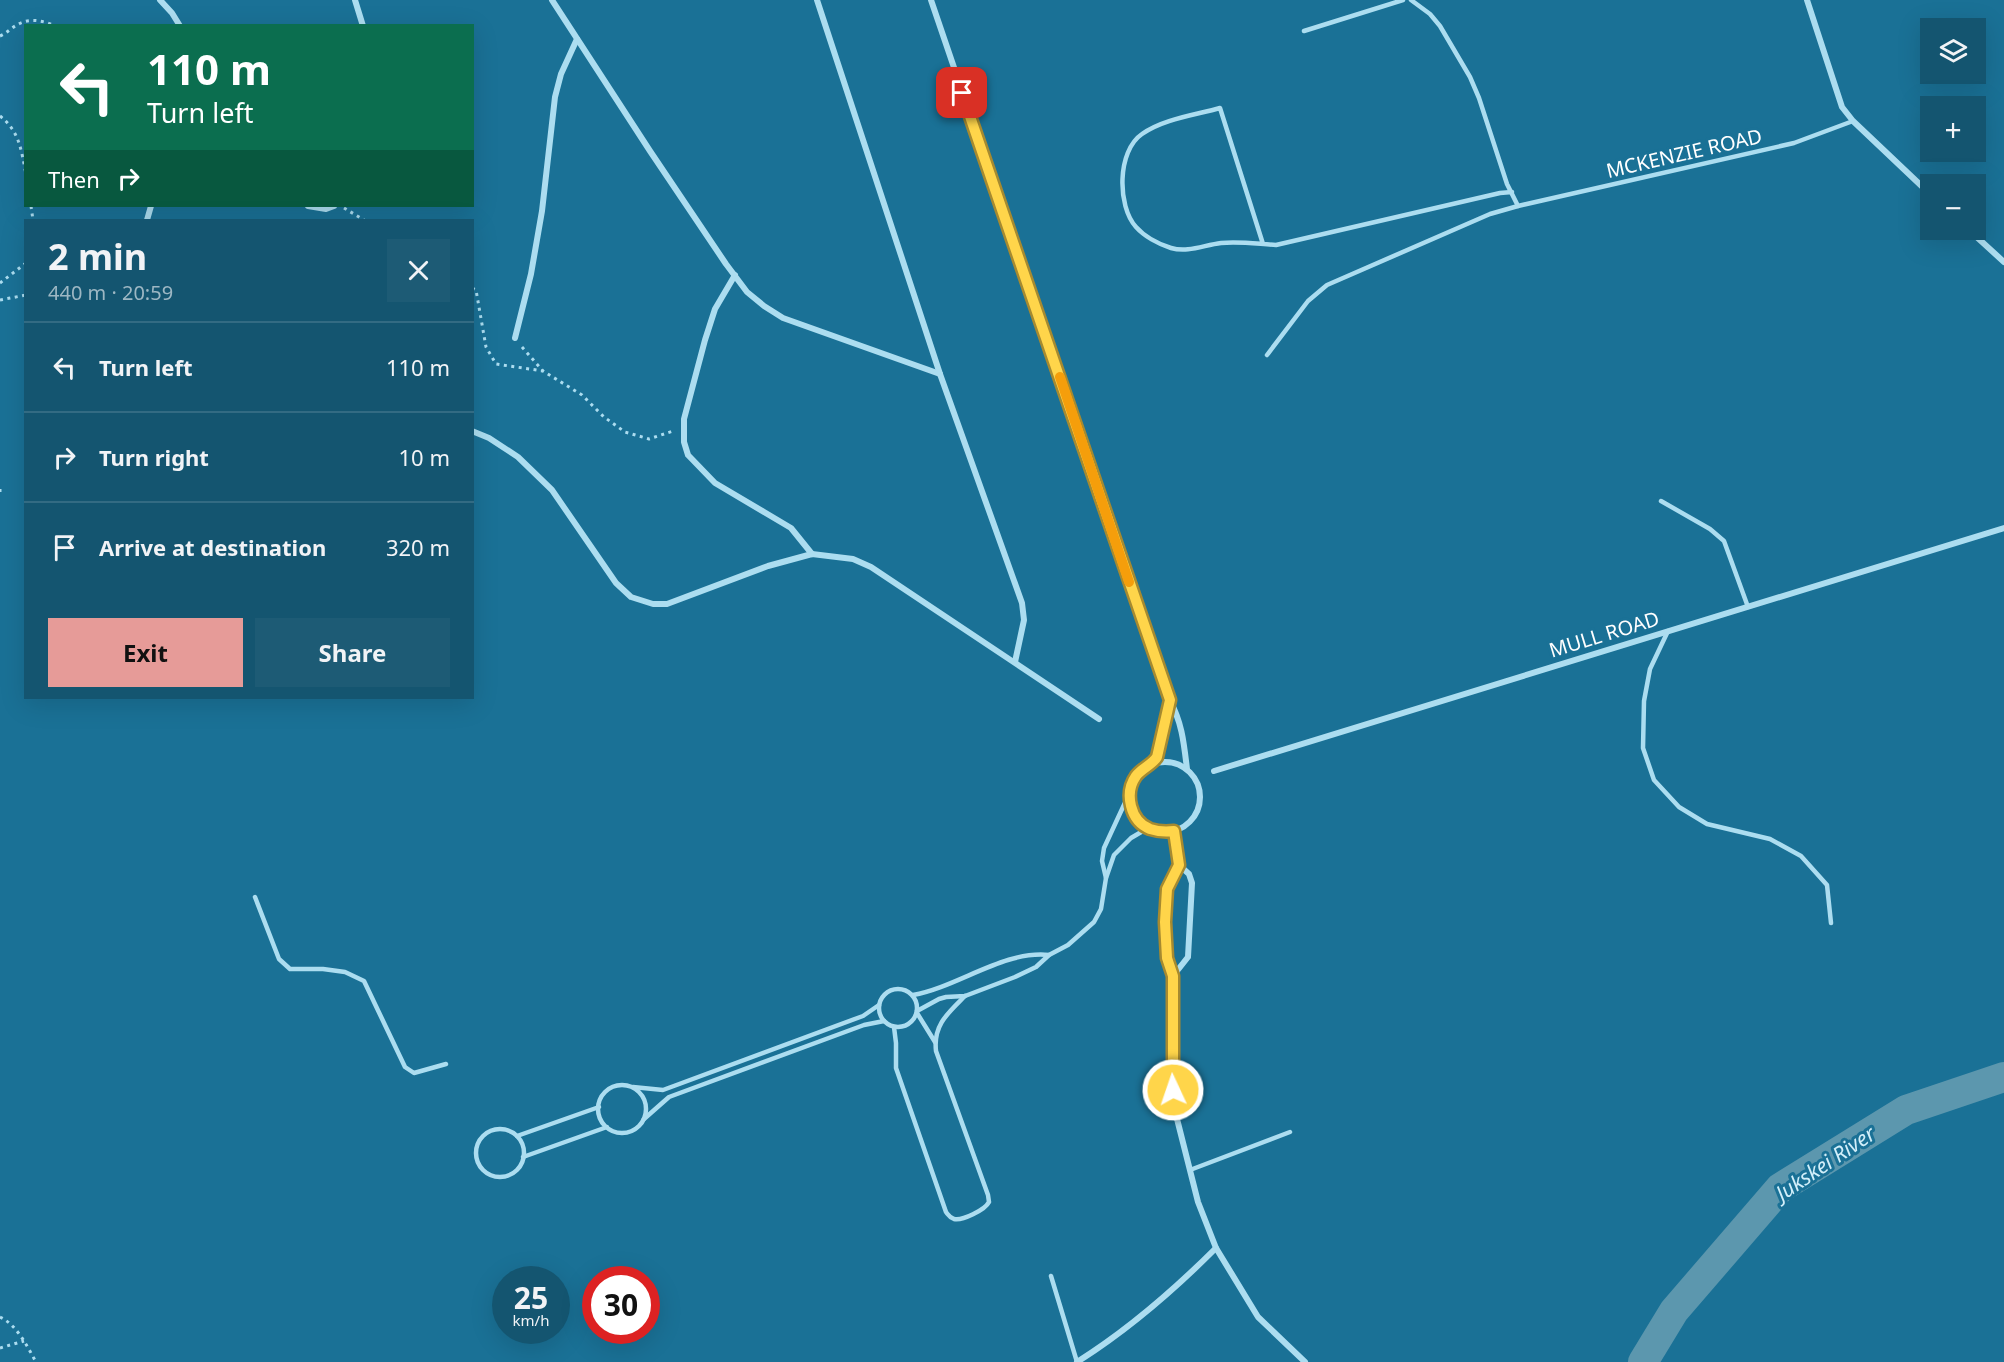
<!DOCTYPE html>
<meta charset="utf-8">
<style>
body{margin:0;font-family:"Noto Sans",sans-serif;background:#1d5b75;color:#f1f3f6;height:100vh;display:flex;flex-direction:column;font-size:22px;white-space:nowrap}
*{box-sizing:border-box;margin:0}
p{font-size:20px;color:#9db7c3}
.icon{flex:none;width:33px;height:33px;fill:none;stroke:currentColor;stroke-width:2;stroke-linecap:round;stroke-linejoin:round}
.map{position:relative;flex:1;overflow:hidden}
.sheet{position:absolute;left:24px;top:219px;width:450px;height:480px;display:flex;flex-direction:column;background:#145570;border-radius:0px;box-shadow:0 6px 24px #0002}
.sheet>*{flex:none}
.hud{position:absolute;left:24px;top:24px;width:450px;height:183px;border-radius:0px;box-shadow:0 6px 24px #0002;background:#0b6e4f;color:#fff;overflow:hidden}
.buttons{position:absolute;left:1920px;top:18px;display:grid;gap:12px}
.buttons a{display:grid;place-items:center;width:66px;height:66px;border-radius:0px;background:#145570;box-shadow:0 6px 24px #0002;font-size:30px}
.speed{position:absolute;left:492px;top:1266px;display:flex;gap:12px;font-size:30px;font-weight:700;text-align:center}
.speed>*{display:grid;place-content:center;width:78px;height:78px;border-radius:50%;background:#145570;box-shadow:0 6px 24px #0002;line-height:1}
.speed small{font-size:15px;font-weight:400}
.speed .limit{border:9px solid #d22;background:#fff;color:#111}
.pin{position:absolute;display:grid;place-items:center;width:51px;height:51px;color:#fff;margin:-26px;border-radius:12px;box-shadow:0 3px 9px #0006}
.me{position:absolute;width:66px;margin:-33px;rotate:357deg;stroke-linejoin:round;filter:drop-shadow(0 0 4px #0008)}
.turn{display:flex;align-items:center;gap:21px;height:126px;padding:0 24px;font-size:27px}
.turn .icon{width:78px;height:78px;stroke-width:2.5}
.turn b{display:block;font-size:42px;line-height:51px}
.then{display:flex;align-items:center;height:57px;padding:0 24px;background:#0003;gap:12px;font-size:22px}
.round{display:grid;place-items:center;flex:none;width:63px;height:63px;border-radius:0px;background:#1d5b75}
.summary{display:flex;align-items:center;justify-content:space-between;height:102px;padding:0 24px}
h1{font-size:36px;font-weight:700;line-height:45px}
.primary-button{display:flex;gap:12px;margin-top:auto;padding:12px 24px}
.primary-button a{flex:1;height:69px;border-radius:0px;background:#e69b98;color:#111;font-size:24px;font-weight:700;line-height:69px;text-align:center}
.primary-button a+a{background:#1d5b75;color:#f1f3f6}
ul{padding:0;list-style:none}
li{display:flex;align-items:center;gap:18px;height:90px;padding:0 24px;border-top:2px solid #336b83}
li div{flex:1}
li b{display:block;font-size:22px}
li em{font-style:normal}
.map>svg:first-child{display:block}
</style>
<div class="map">
<svg width="2004" height="1362" viewBox="0 0 2004 1362">
<rect width="100%" height="100%" fill="#1a7196"/>
<g fill="none" stroke-linecap="round" stroke-linejoin="round">
<polyline stroke="#5c97ae" stroke-width="30" points="1643,1362 1674,1311 1780,1188 1906,1110 2004,1077"/>
<g stroke="#acddf0" stroke-width="3" stroke-dasharray="3 4.5" stroke-linecap="butt">
<path d="M0,36c7,-3 11,-8 17,-11 12,-8 27,-4 39,1"/>
<path d="M0,116c20,16 21,34 26,58"/>
<polyline points="31,206 33,220"/>
<polyline points="344,208 364,220"/>
<polyline points="0,283 26,263"/>
<polyline points="472,288 476,290 486,347 496,364 543,371"/>
<polyline points="0,300 26,295"/>
<polyline points="522,347 543,371 582,395 604,417 625,432 649,439 673,431"/>
<polyline points="0,489 0,494"/>
<path d="M0,1317c17,8 27,29 36,45"/>
<polyline points="0,1348 24,1341"/>
</g>
<g stroke="#acddf0" stroke-width="4.5">
<polyline points="1411,0 1430,14 1440,26 1470,77 1479,98 1507,184 1518,206"/>
<polyline points="1304,31 1403,0"/>
<path d="M1263,244l-43,-136c-25,7 -57,11 -78,26 -25,17 -25,72 -6,93 8,9 22,17 35,21 17,5 33,-3 50,-5 18,-2 37,1 55,2l224,-52 12,-1"/>
<polyline points="1267,355 1308,301 1327,285 1490,214 1518,206 1794,143 1853,121"/>
<polyline points="1661,501 1710,529 1724,541 1748,607"/>
<polyline points="1668,631 1650,669 1644,701 1643,748 1654,780 1679,807 1707,824 1770,839 1801,856 1827,885 1831,923"/>
<polyline points="1106,878 1102,861 1104,848 1129,794"/>
<polyline points="255,897 279,959 290,969 323,969 345,972 364,981 405,1067 414,1073 446,1064"/>
<circle cx="898" cy="1008" r="19"/>
<path d="M913,995c45,-8 91,-45 136,-40"/>
<polyline points="917,1011 939,999 946,997 965,996 1015,977 1036,967 1049,955 1068,945 1094,922 1101,909 1106,878 1114,855 1131,838 1148,828"/>
<polyline points="917,1013 935,1042"/>
<path d="M894,1027l2,16v25l50,144c3,4 3,5 8,7 8,2 31,-9 35,-17l-1,-7 -52,-144c-3,-26 12,-38 29,-55"/>
<circle cx="622" cy="1109" r="24"/>
<polyline points="633,1087 663,1090 863,1016 879,1005"/>
<polyline points="644,1119 669,1097 864,1025 884,1021"/>
<circle cx="500" cy="1153" r="24"/>
<polyline points="517,1136 599,1107"/>
<polyline points="523,1157 607,1127"/>
<polyline points="1190,1170 1290,1132"/>
<polyline points="1051,1276 1077,1362"/>
</g>
<g stroke="#acddf0" stroke-width="6">
<polyline points="160,0 172,13 180,26"/>
<polyline points="355,0 363,26"/>
<polyline points="552,0 650,151 726,264 747,292 764,306 783,318 940,374"/>
<polyline points="817,0 940,374 1022,603 1024,620 1015,662"/>
<path d="M931,0l239,701c12,21 14,43 17,68"/>
<polyline points="1807,0 1842,107 1853,121 1930,194"/>
<polyline points="308,206 326,209 334,206"/>
<polyline points="147,220 151,206"/>
<polyline points="1969,230 2004,262"/>
<polyline points="735,275 715,309 705,340 684,419 684,442 688,455 715,483 791,528 812,554"/>
<polyline points="515,338 531,274 542,211 555,97 561,74 577,39"/>
<polyline points="472,431 489,438 518,457 552,490 616,583 631,597 653,604 667,604 768,566 812,554 853,559 871,567 1099,719"/>
<circle cx="1165" cy="797" r="35"/>
<polyline points="1153,763 1161,745 1170,701"/>
<polyline points="1214,771 2004,528"/>
<polyline points="1179,865 1167,889 1165,922 1167,958 1173,976 1172,1047 1175,1111 1198,1202 1216,1248 1258,1317 1305,1362"/>
<polyline points="1173,976 1188,957 1192,883 1189,874 1179,865 1174,831"/>
<path d="M1077,1362c51,-32 97,-72 139,-114"/>
</g>
</g>
<g fill="none" stroke-linecap="round" stroke-linejoin="round">
<g stroke="#a68a30" stroke-width="15">
<path id="route" d="M962,93l208,607 -13,57c-5,8 -15,11 -21,19 -12,17 -6,45 14,53 9,3 16,3 24,2l5,34 -12,24 -2,33 2,36 6,18v114"/>
</g>
<use href="#route" stroke="#ffd54a" stroke-width="10"/>
<polyline stroke="#f59e0b" stroke-width="10" points="1060,377 1129,582"/>
</g>
<g text-anchor="middle" dominant-baseline="central" stroke-width="6" stroke-linejoin="round" paint-order="stroke">
<g font-size="20" fill="#fff" stroke="#1a7196">
<text transform="translate(1684 153) rotate(-13)">MCKENZIE ROAD</text>
<text transform="translate(1604 634) rotate(-17)">MULL ROAD</text>
</g>
<g font-size="21" font-style="italic" fill="#d2effa" stroke="#1a7196">
<text transform="translate(1825 1163) rotate(-34)">Jukskei River</text>
</g>
</g>
</svg>
<div class="buttons">
<a><svg class="icon" aria-label="layers" viewBox="0 0 24 24"><path d="M12 4l9 5-9 5-9-5zM3 14l9 5 9-5"/></svg></a>
<a>+</a>
<a>−</a>
</div>
<div class="speed"><div>25<small>km/h</small></div><div class="limit">30</div></div>
<div class="pin" style="left:962px;top:93px;background:#d93025"><svg class="icon" aria-label="arrive" viewBox="0 0 24 24"><path d="M6 21V4h12l-3 4 3 4H6"/></svg></div>
<svg class="me" style="left:1173px;top:1090px" viewBox="-20 -20 40 40"><circle r="17" fill="#ffd54a" stroke="#fff" stroke-width="3"/><path d="M0-11L8 9 0 5-8 9z" fill="#fff"/></svg>
<div class="hud">
<div class="turn"><svg class="icon" aria-label="left" viewBox="0 0 24 24"><path d="M17 20v-9H6M10 6l-5 5 5 5"/></svg><div><b>110 m</b>Turn left</div></div>
<div class="then">Then<svg class="icon" aria-label="right" viewBox="0 0 24 24"><path d="M7 20v-9h11M14 6l5 5-5 5"/></svg></div>
</div>
<section class="sheet">
<div class="summary"><div><h1>2 min</h1><p>440 m · 20:59</p></div><a class="round"><svg class="icon" aria-label="close" viewBox="0 0 24 24"><path d="M6 6l12 12M18 6L6 18"/></svg></a></div>
<ul>
<li><svg class="icon" aria-label="left" viewBox="0 0 24 24"><path d="M17 20v-9H6M10 6l-5 5 5 5"/></svg><div><b>Turn left</b></div><em>110 m</em></li>
<li><svg class="icon" aria-label="right" viewBox="0 0 24 24"><path d="M7 20v-9h11M14 6l5 5-5 5"/></svg><div><b>Turn right</b></div><em>10 m</em></li>
<li><svg class="icon" aria-label="arrive" viewBox="0 0 24 24"><path d="M6 21V4h12l-3 4 3 4H6"/></svg><div><b>Arrive at destination</b></div><em>320 m</em></li>
</ul>
<div class="primary-button"><a>Exit</a><a>Share</a></div>
</section>
</div>
